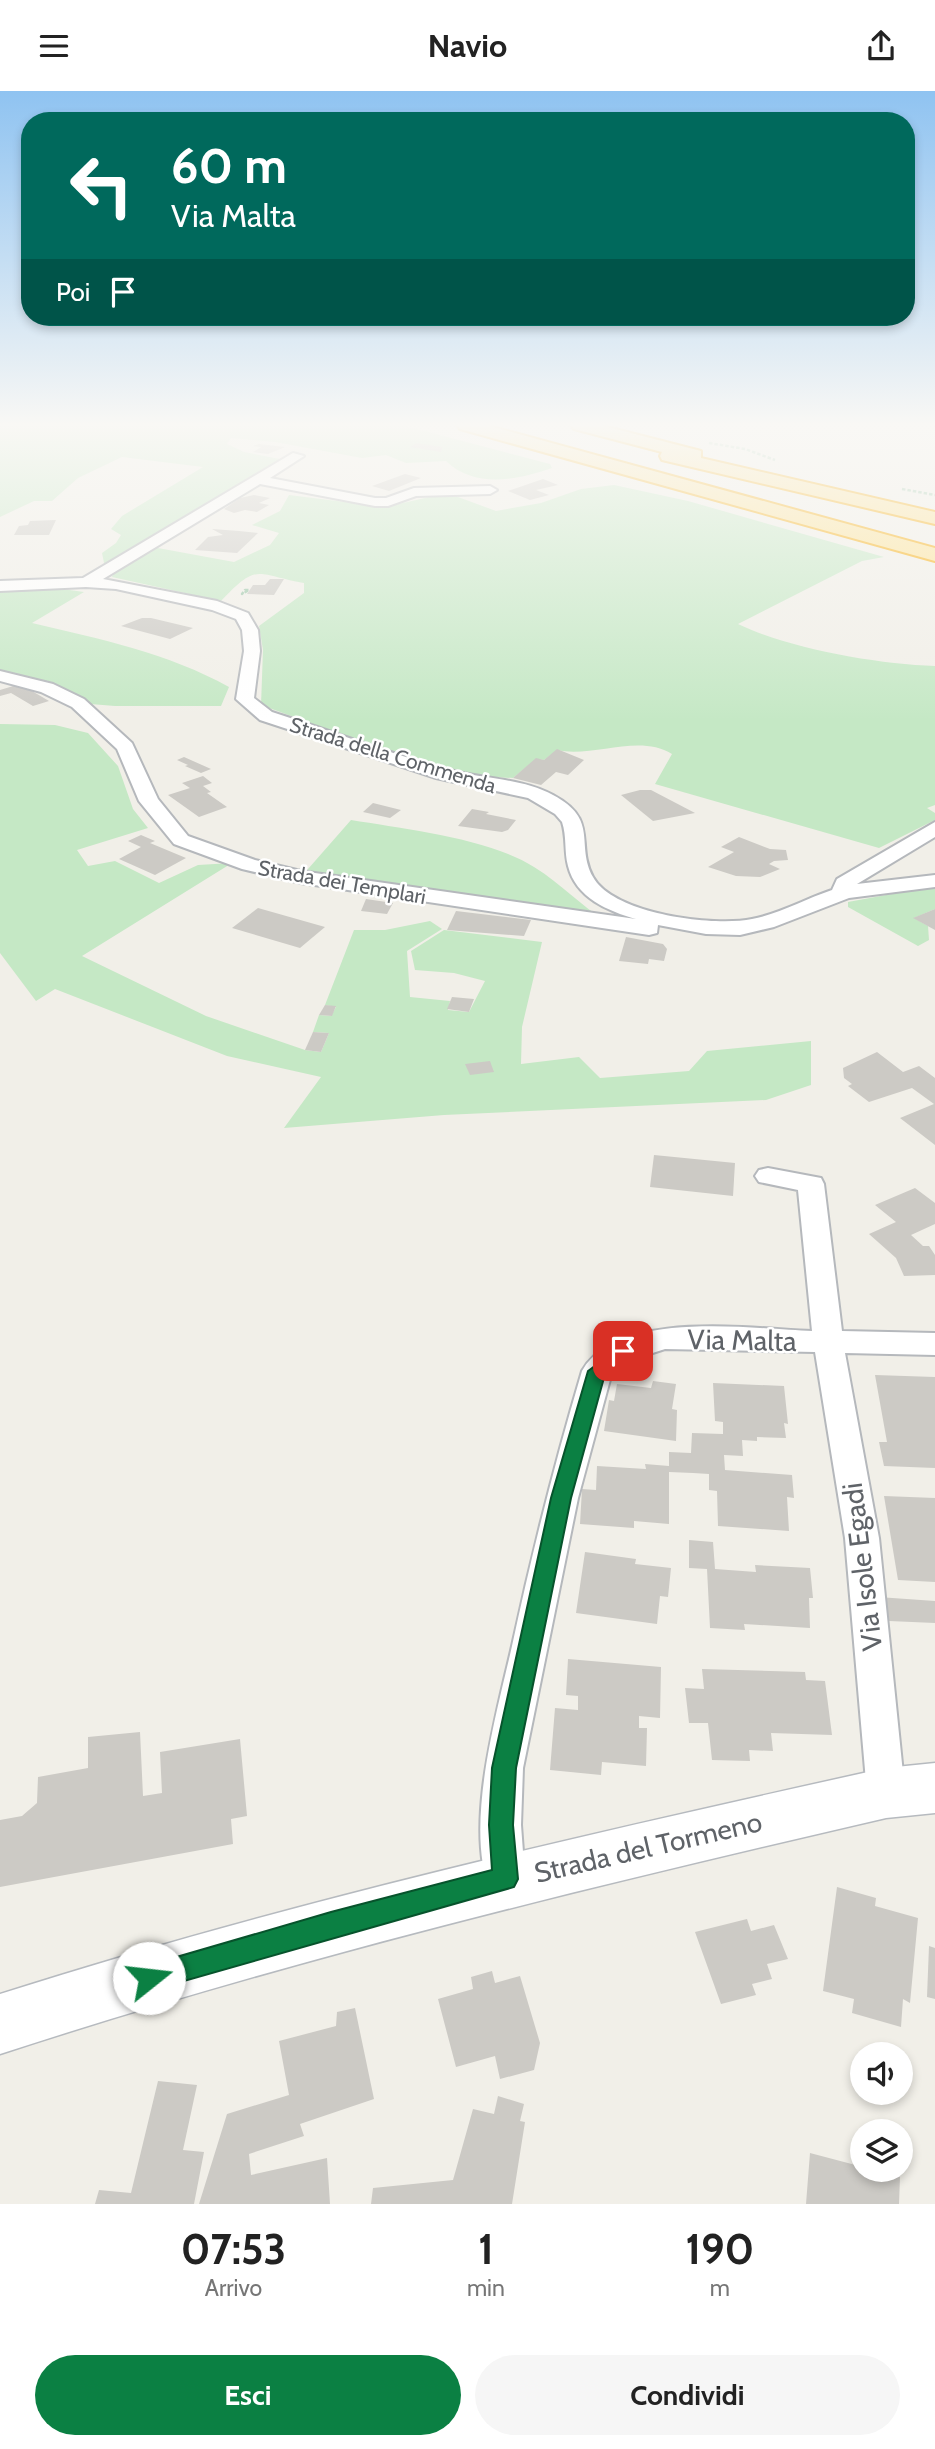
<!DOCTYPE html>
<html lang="it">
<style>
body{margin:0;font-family:Cabin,sans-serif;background:#f6f6f6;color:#222;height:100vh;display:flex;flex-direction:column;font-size:26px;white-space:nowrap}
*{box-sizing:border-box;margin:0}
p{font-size:23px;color:#767676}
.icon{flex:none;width:38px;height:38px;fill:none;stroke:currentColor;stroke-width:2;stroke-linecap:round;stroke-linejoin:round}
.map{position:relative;height:2113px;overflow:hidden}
.panel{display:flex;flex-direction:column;background:#fff;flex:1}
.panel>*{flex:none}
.guide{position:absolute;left:21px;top:21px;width:894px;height:214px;border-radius:28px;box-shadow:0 4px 10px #0003;background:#00695c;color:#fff;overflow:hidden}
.controls{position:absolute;left:850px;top:1951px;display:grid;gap:14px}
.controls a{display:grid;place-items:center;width:63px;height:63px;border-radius:50%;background:#fff;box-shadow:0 4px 10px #0003;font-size:35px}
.pin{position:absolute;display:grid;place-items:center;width:60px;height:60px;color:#fff;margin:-30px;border-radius:14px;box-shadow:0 4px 10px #0006}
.me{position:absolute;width:77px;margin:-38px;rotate:74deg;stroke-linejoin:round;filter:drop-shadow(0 0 5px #0008)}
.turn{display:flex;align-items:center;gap:24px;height:147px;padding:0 35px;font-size:32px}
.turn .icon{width:91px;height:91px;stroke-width:2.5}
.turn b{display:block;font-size:49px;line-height:60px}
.then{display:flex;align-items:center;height:66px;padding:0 35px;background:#0003;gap:14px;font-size:26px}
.eta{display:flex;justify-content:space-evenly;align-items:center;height:119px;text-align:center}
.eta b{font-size:42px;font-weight:700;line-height:49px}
.button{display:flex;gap:14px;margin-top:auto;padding:14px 35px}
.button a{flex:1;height:80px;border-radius:42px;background:#0b8043;color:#fff;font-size:28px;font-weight:700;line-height:80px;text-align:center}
.button a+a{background:#f6f6f6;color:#222}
header{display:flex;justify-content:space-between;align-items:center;height:91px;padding:0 35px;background:#fff;font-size:32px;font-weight:700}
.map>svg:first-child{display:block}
</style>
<header><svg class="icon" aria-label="menu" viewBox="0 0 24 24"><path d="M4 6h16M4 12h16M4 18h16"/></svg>Navio<svg class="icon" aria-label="share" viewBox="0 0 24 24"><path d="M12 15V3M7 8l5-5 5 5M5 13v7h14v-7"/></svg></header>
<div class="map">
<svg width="935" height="2113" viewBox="0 0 935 2113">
<rect width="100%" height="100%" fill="#f1efe8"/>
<g fill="#c5e8c5">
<path d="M0,334h402l148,39 2,4c-35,12 -77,21 -106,-7l-40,2 -20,-8 -24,3 -87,-16 -44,-4 -4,6 17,8 46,9 -143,85 87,16 36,-17 9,-12 -27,-8 28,-14 9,-16 96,12 49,-11 24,1 38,14 45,-8 40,-14 33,-4 74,16 196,56 -22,4 -124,63c52,25 139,40 197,42v139l-8,3 8,5v7l-56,28 -224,-64 17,-30c-33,-21 -79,4 -115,-4l-13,10 -8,-1 -23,19c-86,-2 -172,-45 -252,-73l2,-55 -4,-24 45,-33v-10c-49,-9 -46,-21 -83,18l-109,-24 5,-13 -13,-1 -2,-10 14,-10 5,-8 -10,-6 11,-13 81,-49 -81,-10 -44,21 -26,23h-18l-34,16z"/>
<path d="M55,497l29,4 -52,31c68,16 136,30 197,64l-8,19h-106l-37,-3 -78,-27v-85z"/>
<polygon points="0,633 55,634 88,642 118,675 133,718 148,737 77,759 88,775 115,770 159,792 198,774 232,772 82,865 206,925 305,959 321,961 329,942 313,941 319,924 331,925 336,916 325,914 354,839 385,839 430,830 442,838 407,860 410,906 450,910 448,919 469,921 485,890 454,882 415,879 411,860 444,839 542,851 522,936 521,973 579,966 600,987 689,980 707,960 811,950 811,994 766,1009 444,1024 284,1037 321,986 227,965 55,898 36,910 0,862"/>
<path d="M351,729c54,9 137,18 183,47 28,17 45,38 74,55l-307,-45z"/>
<polygon points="935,795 935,818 914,827 928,835 929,849 918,855 848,816 848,811"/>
</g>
<g fill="#cccac5">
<polygon points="416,352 442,356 441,361 410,356"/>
<polygon points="259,353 285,356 268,363 253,361 261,356 253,355"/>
<polygon points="405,383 421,387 389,400 372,395"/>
<polygon points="543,388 558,394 536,399 549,404 530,409 508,400"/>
<polygon points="254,404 270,407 259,412 269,414 257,421 245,419 234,422 224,418 240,407"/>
<polygon points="56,429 49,444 14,444 19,435 28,434 30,430"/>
<polygon points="212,438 239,440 258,442 237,462 195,459 208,446 223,444"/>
<polygon points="270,488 284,488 274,504 247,503 253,494 265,494"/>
<polygon points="142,527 151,527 193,537 170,548 121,535"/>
<polygon points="20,593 49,610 33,615 11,602 0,605 0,599"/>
<polygon points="557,658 584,669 568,684 556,681 541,694 513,687 536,667 544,669"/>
<polygon points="184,666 211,678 201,682 185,675 188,674 177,669"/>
<polygon points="203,685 212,692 203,695 211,701 207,702 227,716 199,726 168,704 190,697 182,692"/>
<polygon points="640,699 651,699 695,722 653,730 621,704"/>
<polygon points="373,712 401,719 390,727 363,721"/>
<polygon points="472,718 489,721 486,723 516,729 508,739 502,741 458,735"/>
<polygon points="141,744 155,750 150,752 186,767 155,784 119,768 141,756 128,750"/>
<polygon points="739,746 770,758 786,759 788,769 774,770 769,773 780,778 760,786 736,785 708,776 734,761 721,756"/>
<polygon points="366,808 393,812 387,823 361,820"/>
<polygon points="258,817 325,836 300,857 232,837"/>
<polygon points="935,818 935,839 913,827"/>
<polygon points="456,820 531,829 524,845 447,839"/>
<polygon points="626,846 663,853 667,858 664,870 649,868 648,873 619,870"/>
<polygon points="452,906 474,908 469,921 447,918"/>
<polygon points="325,914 336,915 332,925 319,924"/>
<polygon points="313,941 329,942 321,961 305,959"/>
<polygon points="877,961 903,981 919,975 935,987 935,1054 900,1027 934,1013 912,997 869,1011 848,995 852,993 844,987 843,977"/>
<polygon points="490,970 494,981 470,984 465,973"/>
<polygon points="654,1064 735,1072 733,1105 650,1096"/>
<polygon points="915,1097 935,1112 935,1133 911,1144 923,1155 929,1155 935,1164 935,1184 904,1185 896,1167 869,1143 896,1131 875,1114"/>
<polygon points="875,1284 935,1286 935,1377 884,1375 879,1351 887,1351"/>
<polygon points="653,1290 676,1293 672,1318 677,1319 676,1350 604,1340 609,1309 614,1310 617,1293 651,1297"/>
<polygon points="713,1292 784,1295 788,1333 784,1332 786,1347 757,1346 757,1350 742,1349 743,1365 724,1364 725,1379 792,1384 794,1407 787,1406 789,1440 718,1435 717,1400 709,1399 709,1383 693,1382 669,1381 669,1433 634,1430 634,1437 580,1433 582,1398 596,1399 597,1375 646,1378 645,1373 669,1375 669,1361 691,1362 692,1342 723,1343 723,1331 715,1330"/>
<polygon points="884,1405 935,1407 935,1491 898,1489"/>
<polygon points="689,1449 713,1451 715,1478 756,1481 755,1474 810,1477 813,1507 809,1507 810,1537 744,1533 745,1539 710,1537 707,1478 689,1477"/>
<polygon points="585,1461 636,1468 635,1473 671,1477 668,1506 660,1505 657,1533 576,1522"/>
<polygon points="864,1505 935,1510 935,1532 866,1529"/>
<polygon points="568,1568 661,1576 660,1627 639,1625 639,1637 647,1637 646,1675 602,1671 601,1684 550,1679 555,1617 578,1619 578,1605 566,1604"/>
<polygon points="702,1578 805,1581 806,1589 825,1590 832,1644 771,1642 773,1660 749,1659 750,1670 712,1669 708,1632 689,1632 685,1597 704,1598"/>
<polygon points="140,1641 143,1705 162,1702 160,1661 240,1648 247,1725 231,1728 233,1753 0,1796 0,1729 22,1725 37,1712 38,1686 88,1677 88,1646"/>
<polygon points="837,1796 876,1807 875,1815 918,1827 910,1912 903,1908 901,1936 852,1922 854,1908 823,1900"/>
<polygon points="747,1828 751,1840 774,1834 788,1868 767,1873 772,1888 752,1893 756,1904 721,1913 695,1841"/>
<polygon points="929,1855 935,1857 935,1908 927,1906"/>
<polygon points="492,1880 495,1892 520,1885 540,1952 534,1979 500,1988 495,1965 456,1976 438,1908 473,1898 471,1886"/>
<polygon points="355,1917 374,2008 300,2033 304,2045 249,2063 251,2084 327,2067 330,2113 199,2113 227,2023 289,2004 279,1950 336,1935 337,1921"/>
<polygon points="158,1990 197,1994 183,2059 204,2061 194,2113 95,2113 99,2099 131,2102"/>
<polygon points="498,2005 524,2013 520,2030 525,2031 512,2113 371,2113 373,2097 453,2089 473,2018 494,2023"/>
<polygon points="810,2062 863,2076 863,2079 900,2086 899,2113 806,2113"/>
</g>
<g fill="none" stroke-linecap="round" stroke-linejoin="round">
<g stroke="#b5b8bc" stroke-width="4">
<g id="street">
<path d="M293,362l11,3 -34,22 105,20h11l28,-10 76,-2 7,4 -7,4 -74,2 -28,10h-13l-115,-22 -157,95 114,22 31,12 10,17 2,21 -6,47 18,14c60,19 118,42 178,58 33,9 72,8 103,25 47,25 22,49 40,82 20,37 121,50 159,42 27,-5 53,-20 80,-29l5,-11 98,-57v15l-78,47 78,-9v12l-86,11 -75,29 -34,8 -34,-1 -48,-9 -1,8 -8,2 -348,-52 -59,-14 -68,-25 -35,-43 -22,-52 -45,-42 -31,-15 -41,-11v-10l53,13 31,15 48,44 26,56 30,37 67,24 46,11 335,48c-28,-8 -60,-21 -68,-53 -4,-15 -1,-29 -6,-44l-7,-8 -27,-16 -92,-20 -176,-58 -24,-21 8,-48 -2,-21 -6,-11 -24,-9 -96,-21 -30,-2 -86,4v-10l83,-3z"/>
<path d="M768,1077l53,10 3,6 18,147 93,2v22l-90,-2 34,185 26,255 -5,13 -14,5 -14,-5 -5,-13 -22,-255 -30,-186 -150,-3 -31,10 -23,17 -33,122 -55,270 -2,57 4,54 -6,14 -14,5 -14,-5c-28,-65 6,-180 21,-247 20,-93 43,-184 70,-275 35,-62 169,-42 230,-40l-14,-141 -39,-8 -4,-6 4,-6z"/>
</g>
</g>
<g stroke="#b6babf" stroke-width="3">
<path id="secondary" d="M935,1672v50l-49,5c-298,69 -595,141 -886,236v-60c291,-93 588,-160 886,-226z"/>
</g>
<g stroke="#f9ab00" stroke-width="4">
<g id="highway">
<polygon points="457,334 486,334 935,457 935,470 460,338"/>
<polygon points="571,334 600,334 701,360 701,367 935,421 935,433 662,369 660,365 662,361 574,338"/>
</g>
</g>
<g stroke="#9cc7a9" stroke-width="2.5" stroke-dasharray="3.5 2" stroke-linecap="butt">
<polyline points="709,352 745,358 775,369"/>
<polyline points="902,398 935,404"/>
<polygon points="245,499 249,499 242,503"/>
</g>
<use href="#street" fill="#fff" fill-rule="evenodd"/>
<use href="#secondary" fill="#fff" fill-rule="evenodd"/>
<use href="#highway" fill="#fde293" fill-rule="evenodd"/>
</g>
<linearGradient id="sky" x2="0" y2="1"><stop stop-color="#8fc3f1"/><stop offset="0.53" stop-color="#f9f8f5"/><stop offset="1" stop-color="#f9f8f5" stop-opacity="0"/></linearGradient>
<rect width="935" height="630" fill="url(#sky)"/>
<polygon fill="#0b8043" stroke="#07532c" stroke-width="2" points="623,1254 632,1260 605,1283 571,1407 516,1677 513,1734 518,1788 514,1796 149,1900 140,1896 136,1887 140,1878 149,1874 331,1821 492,1779 489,1734 492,1677 551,1407 588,1280"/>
<g text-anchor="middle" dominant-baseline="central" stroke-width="5" stroke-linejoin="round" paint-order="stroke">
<g font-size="21" fill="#5f6368" stroke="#fff">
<text transform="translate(393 664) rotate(17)">Strada della Commenda</text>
<text transform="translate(342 791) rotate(10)">Strada dei Templari</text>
</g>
<g font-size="28" fill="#5f6368" stroke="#fff">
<text transform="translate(742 1249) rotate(1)">Via Malta</text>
<text transform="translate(862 1476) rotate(-97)">Via Isole Egadi</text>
<text transform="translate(648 1756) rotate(-13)">Strada del Tormeno</text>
</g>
</g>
</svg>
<div class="controls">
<a><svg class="icon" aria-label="sound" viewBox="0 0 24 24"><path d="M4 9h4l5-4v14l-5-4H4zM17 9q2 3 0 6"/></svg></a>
<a><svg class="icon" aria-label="layers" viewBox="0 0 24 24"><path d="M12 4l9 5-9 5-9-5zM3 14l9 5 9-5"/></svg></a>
</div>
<div class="pin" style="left:623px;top:1260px;background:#d93025"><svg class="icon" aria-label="arrive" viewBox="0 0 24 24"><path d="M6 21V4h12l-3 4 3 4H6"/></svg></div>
<svg class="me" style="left:149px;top:1887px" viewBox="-20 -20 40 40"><circle r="19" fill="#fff"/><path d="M0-13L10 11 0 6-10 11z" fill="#0b8043"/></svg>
<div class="guide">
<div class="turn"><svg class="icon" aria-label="left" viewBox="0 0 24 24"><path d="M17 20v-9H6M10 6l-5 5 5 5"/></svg><div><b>60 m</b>Via Malta</div></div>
<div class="then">Poi<svg class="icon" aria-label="arrive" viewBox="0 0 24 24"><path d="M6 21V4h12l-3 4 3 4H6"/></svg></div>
</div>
</div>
<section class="panel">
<div class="eta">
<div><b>07:53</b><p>Arrivo</p></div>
<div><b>1</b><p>min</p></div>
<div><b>190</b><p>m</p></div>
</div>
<div class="button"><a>Esci</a><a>Condividi</a></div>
</section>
